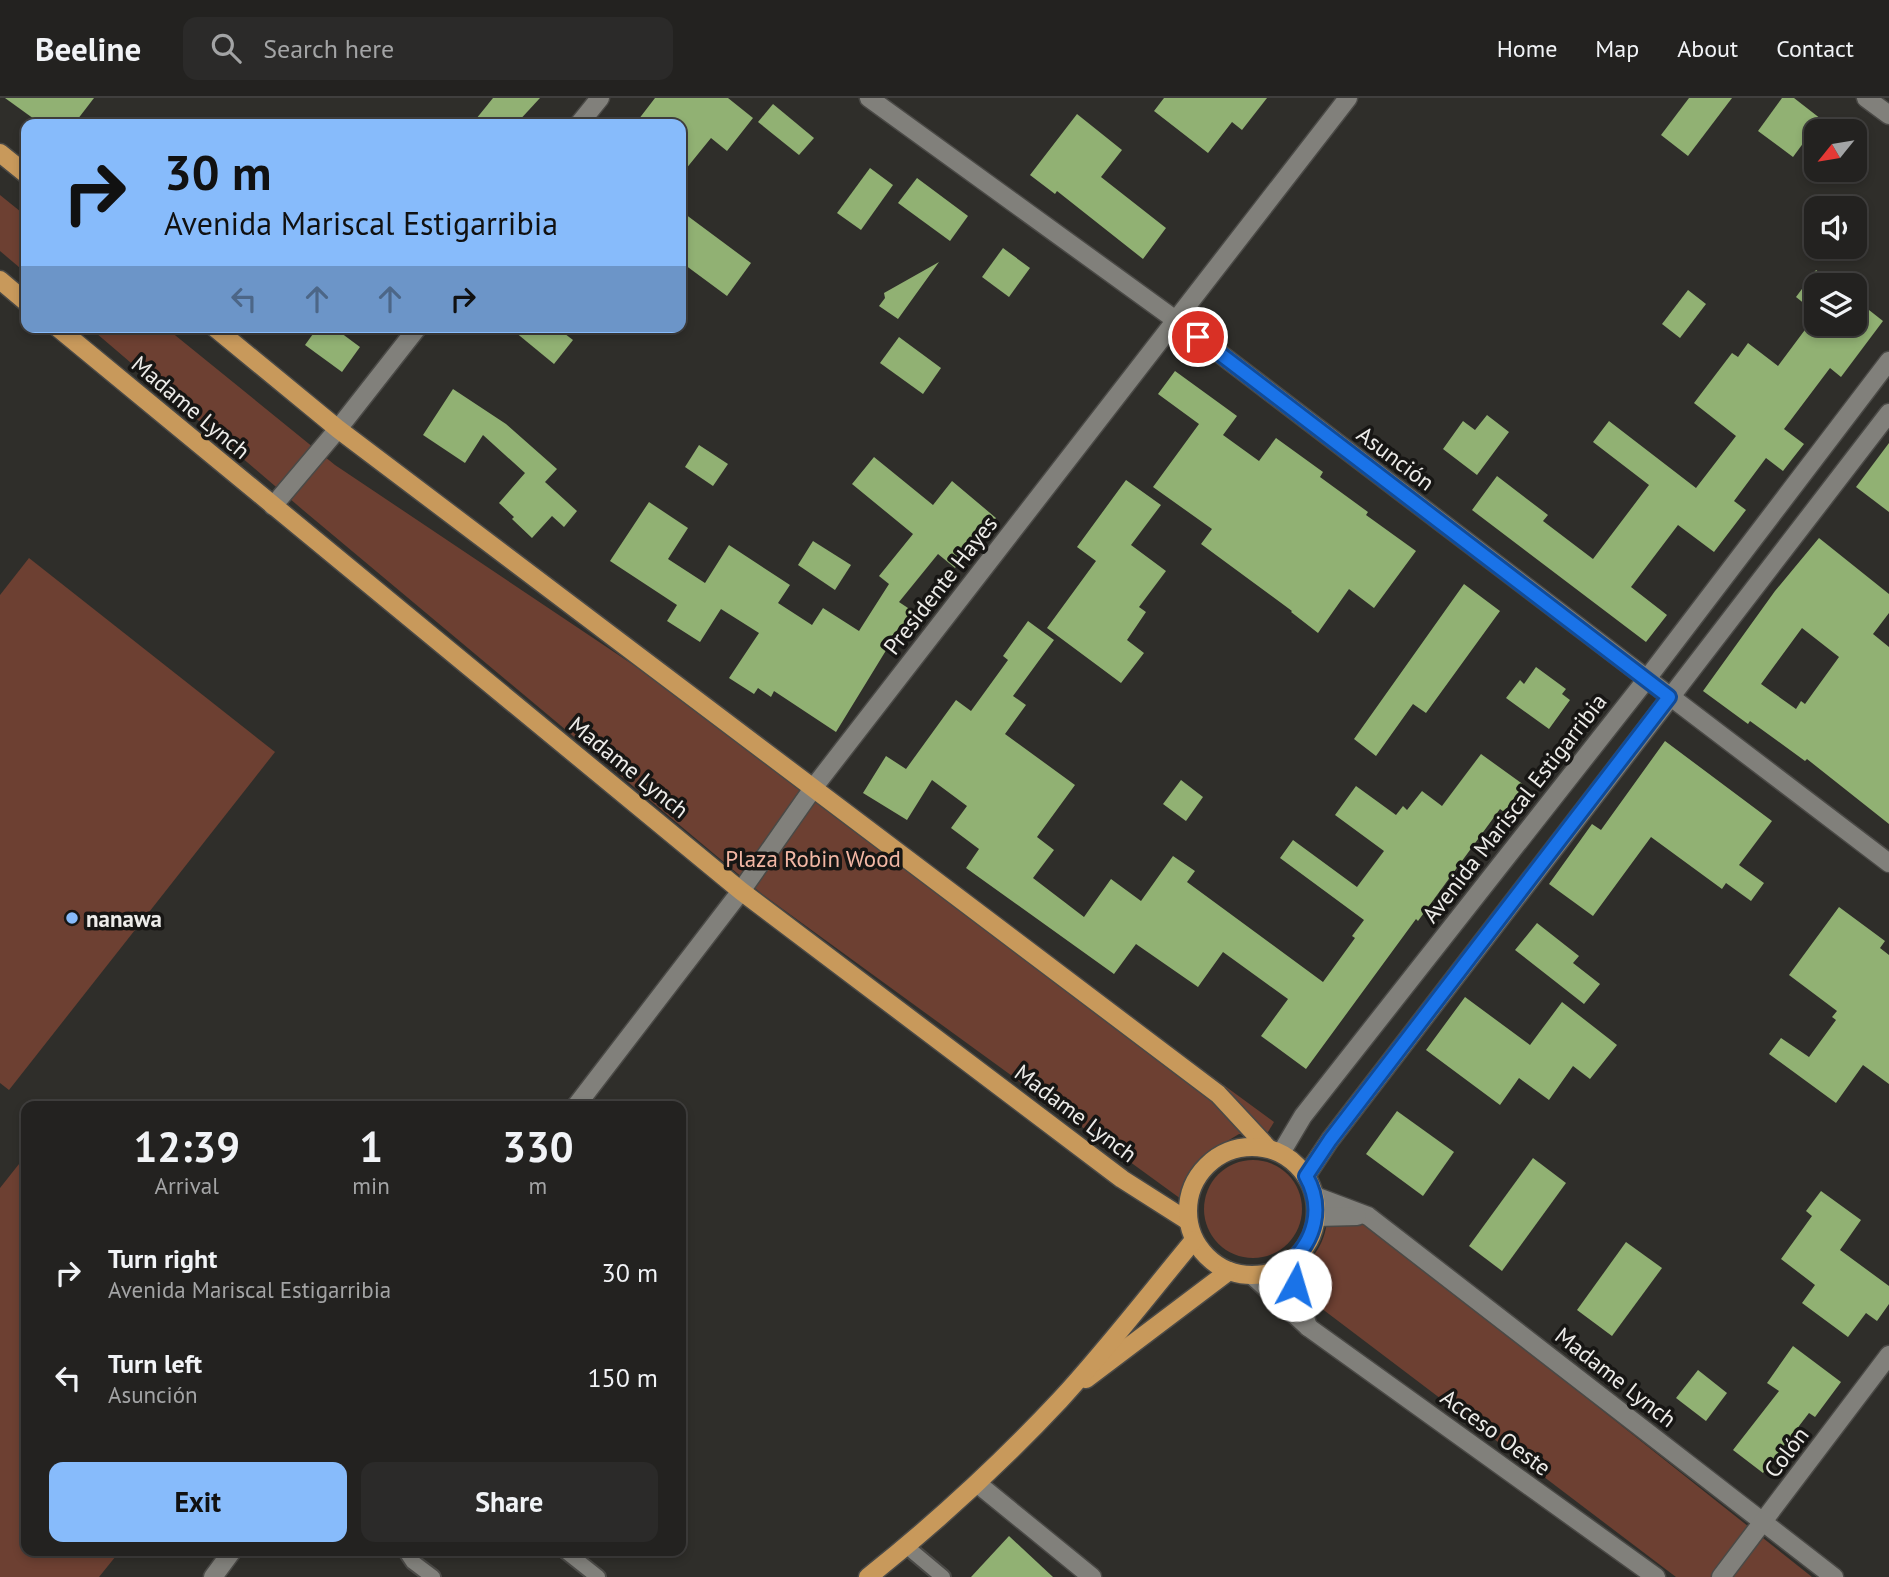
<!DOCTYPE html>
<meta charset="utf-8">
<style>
body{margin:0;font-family:"PT Sans",sans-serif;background:#2b2a29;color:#f1f3f6;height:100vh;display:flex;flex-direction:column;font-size:26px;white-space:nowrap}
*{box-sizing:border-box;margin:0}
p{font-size:23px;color:#a3a4a5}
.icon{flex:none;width:38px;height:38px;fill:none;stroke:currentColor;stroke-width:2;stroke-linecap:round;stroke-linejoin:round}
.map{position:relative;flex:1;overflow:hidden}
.panel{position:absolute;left:21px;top:1003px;width:665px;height:455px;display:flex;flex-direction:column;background:#232220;border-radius:14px;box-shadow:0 4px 10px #0003,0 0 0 2px #403f3e}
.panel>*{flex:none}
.top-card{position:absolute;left:21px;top:21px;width:665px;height:214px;border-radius:14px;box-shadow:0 4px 10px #0003,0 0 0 2px #403f3e;background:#87bbfb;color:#111;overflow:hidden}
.needle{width:46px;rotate:240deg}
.fabs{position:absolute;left:1804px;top:21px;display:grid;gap:14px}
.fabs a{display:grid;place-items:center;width:63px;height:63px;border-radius:14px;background:#232220;box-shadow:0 4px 10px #0003,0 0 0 2px #403f3e;font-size:35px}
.pin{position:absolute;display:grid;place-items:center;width:60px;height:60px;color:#fff;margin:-30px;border:4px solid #fff;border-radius:50%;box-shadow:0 2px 7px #0007}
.me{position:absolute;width:77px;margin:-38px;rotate:6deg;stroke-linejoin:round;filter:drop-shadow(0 0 5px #0008)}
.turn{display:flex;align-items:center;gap:24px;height:147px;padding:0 28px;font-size:32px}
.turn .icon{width:91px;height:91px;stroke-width:2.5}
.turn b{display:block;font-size:49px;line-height:60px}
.lanes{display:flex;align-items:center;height:66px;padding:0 28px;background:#0003;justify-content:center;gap:35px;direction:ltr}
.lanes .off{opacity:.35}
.eta{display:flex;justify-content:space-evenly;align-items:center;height:119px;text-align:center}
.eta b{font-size:42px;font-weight:600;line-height:49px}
.button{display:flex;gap:14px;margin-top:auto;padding:14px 28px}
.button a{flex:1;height:80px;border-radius:14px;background:#87bbfb;color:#111;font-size:28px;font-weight:600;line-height:80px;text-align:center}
.button a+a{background:#2b2a29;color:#f1f3f6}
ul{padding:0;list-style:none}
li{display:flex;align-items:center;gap:21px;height:105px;padding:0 28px}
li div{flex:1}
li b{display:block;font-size:26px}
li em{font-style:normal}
header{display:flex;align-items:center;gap:42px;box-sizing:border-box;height:98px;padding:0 35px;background:#232220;border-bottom:2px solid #403f3e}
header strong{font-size:33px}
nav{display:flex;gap:38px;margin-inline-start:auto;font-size:24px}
.search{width:490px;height:63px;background:#2b2a29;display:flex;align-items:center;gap:18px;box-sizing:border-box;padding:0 24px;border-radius:14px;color:#a3a4a5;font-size:26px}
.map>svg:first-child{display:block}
</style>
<header>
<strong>Beeline</strong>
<div class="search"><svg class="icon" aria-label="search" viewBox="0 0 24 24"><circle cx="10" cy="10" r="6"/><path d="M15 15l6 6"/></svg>Search here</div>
<nav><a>Home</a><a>Map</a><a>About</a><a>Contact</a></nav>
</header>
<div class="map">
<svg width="1889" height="1479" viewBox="0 0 1889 1479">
<rect width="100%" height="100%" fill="#2f2e2a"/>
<g fill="#6d4032">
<polygon points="0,97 26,118 26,175 0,153"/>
<polygon points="89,229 165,229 335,367 832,700 1274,1024 1265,1039 1239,1036 1201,1059 1181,1101 762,796 303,412"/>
<polygon points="29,460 275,654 9,992 0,985 0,497"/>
<circle cx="1253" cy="1111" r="49"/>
<polygon points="19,1066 26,1071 26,1452 120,1453 99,1479 0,1479 0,1090"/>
<path d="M1326,1093l486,386h-136l-392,-297c37,-22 48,-47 42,-89z"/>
</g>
<g fill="#91b173" fill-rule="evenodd">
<polygon points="5,0 94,0 74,26 41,26"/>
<polygon points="493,0 540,0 516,26 472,26"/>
<polygon points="655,0 728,0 753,20 727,53 711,40 681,77 681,26 635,26"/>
<polygon points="1164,0 1267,0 1242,32 1232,24 1208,55 1154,13"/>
<polygon points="1689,0 1732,0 1688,58 1661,37"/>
<polygon points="1782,0 1794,0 1821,21 1793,59 1758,33"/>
<polygon points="773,6 814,40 799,57 758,24"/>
<polygon points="1077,16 1122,52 1101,79 1166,130 1143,161 1057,93 1055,96 1030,77"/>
<polygon points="870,70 893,87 861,132 837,115"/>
<polygon points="917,80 968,118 950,143 898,105"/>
<polygon points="681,113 751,165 727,198 681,164"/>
<polygon points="1003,150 1030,170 1009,199 982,179"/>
<polygon points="939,164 898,221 879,208 885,200 884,195"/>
<polygon points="1816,172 1836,187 1816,187 1816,215 1796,199"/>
<polygon points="1688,192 1706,206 1680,240 1662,226"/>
<polygon points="1855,201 1883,223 1841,279 1830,270 1784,331 1804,346 1793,360 1783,373 1766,360 1734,403 1746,412 1714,454 1678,427 1631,489 1667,517 1646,544 1472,412 1497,378 1548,417 1543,423 1593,461 1649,387 1593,344 1609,323 1696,390 1736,338 1694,305 1732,255 1738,259 1748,245 1778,268 1816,217 1816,226 1855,226"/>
<polygon points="318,229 333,229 360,249 342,274 305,247"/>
<polygon points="509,229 556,229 573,242 554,266"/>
<polygon points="899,239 941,270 923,296 880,265"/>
<polygon points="1175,273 1237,318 1223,337 1259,363 1276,340 1323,374 1320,379 1368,414 1366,417 1416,453 1374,510 1349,491 1318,535 1291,514 1292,513 1201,446 1212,431 1153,389 1199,326 1158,296"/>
<polygon points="453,291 506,326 557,371 545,384 577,413 564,429 552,418 532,440 512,421 514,419 499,405 525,375 483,337 465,365 423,337"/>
<polygon points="1487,317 1509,334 1477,377 1443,351 1463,323 1475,332"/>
<polygon points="1889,345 1889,414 1856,389"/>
<polygon points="699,347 728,366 713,388 685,369"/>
<polygon points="874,359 933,407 952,383 996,420 955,470 938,456 899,504 920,518 902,547 893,541 836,634 774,593 771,599 758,590 754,596 729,580 759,535 721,511 700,544 667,523 677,507 610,463 649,404 688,430 668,461 705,485 729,447 790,487 778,505 812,527 823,510 859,533 889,486 879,478 913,436 852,386"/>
<polygon points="1126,382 1161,407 1131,447 1166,473 1139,509 1146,514 1127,542 1144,555 1121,585 1047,530 1096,463 1077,449"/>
<path d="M1819,440l70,56v19l-16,21 16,13v177l-82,-65 -2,2 -55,-40 -2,3 -45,-33 72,-100zM1802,530l37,29 -34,47 -4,-3 -5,8 -35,-25z"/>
<polygon points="813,443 851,467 835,492 798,467"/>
<polygon points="1464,486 1500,513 1426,615 1413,606 1376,658 1354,641"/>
<polygon points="1028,523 1054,542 1013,598 1026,607 1005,636 1075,687 1037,739 1054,752 1033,780 1084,819 1111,781 1141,803 1173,758 1195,773 1187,784 1323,884 1355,840 1352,838 1364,822 1280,760 1293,742 1357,789 1384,753 1335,717 1356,688 1396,717 1403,708 1407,712 1422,693 1442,708 1481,656 1524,687 1504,714 1500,711 1418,823 1416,821 1306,971 1261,938 1288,901 1223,854 1198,889 1136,846 1114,876 966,770 979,751 951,730 967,708 932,682 907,722 863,695 886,658 906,671 956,602 971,613 1008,562 1003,558"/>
<polygon points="1536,569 1566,591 1562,596 1570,602 1549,631 1506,600 1520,582 1524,586"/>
<polygon points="1665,643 1772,723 1739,767 1764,785 1751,803 1726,785 1722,791 1651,739 1593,818 1549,786 1592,726 1601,732"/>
<polygon points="1181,682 1203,699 1186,723 1163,706"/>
<polygon points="1839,809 1885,843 1880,850 1889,857 1889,986 1863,967 1836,1005 1769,956 1781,940 1809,959 1836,922 1832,919 1837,913 1789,877"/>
<polygon points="1537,825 1579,858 1573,865 1600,886 1584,906 1515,852"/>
<polygon points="1465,899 1530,947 1562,904 1617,947 1590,981 1573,968 1549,1002 1519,980 1500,1007 1426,952"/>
<polygon points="1397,1013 1454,1054 1423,1098 1366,1056"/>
<polygon points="1533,1060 1566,1085 1502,1173 1469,1148"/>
<polygon points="1821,1093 1861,1122 1840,1152 1889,1188 1889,1206 1877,1223 1866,1215 1848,1239 1802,1205 1815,1187 1781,1161 1812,1118 1806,1113"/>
<polygon points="1626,1144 1662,1170 1612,1238 1577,1212"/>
<polygon points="1793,1248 1841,1284 1815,1319 1809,1315 1763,1375 1733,1352 1779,1293 1767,1285"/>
<polygon points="1698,1272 1727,1295 1706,1323 1676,1300"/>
<polygon points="1009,1438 1053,1479 971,1479"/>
</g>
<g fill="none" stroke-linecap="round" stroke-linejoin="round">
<g stroke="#4a4946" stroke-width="18">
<g id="lane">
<polyline points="906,1448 943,1479"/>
<polyline points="405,1452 413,1464 433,1479"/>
<polyline points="564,1452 598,1479"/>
</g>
</g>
<g stroke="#4a4946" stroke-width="21">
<g id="street">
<polyline points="869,0 1177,223 1889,765"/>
<polyline points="1866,0 1889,17"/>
<polyline points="579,26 600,0"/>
<polyline points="273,408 338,331 418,229"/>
<polyline points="576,1008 741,793 814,689 1348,0"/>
<polyline points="1315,1098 1368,1118 1834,1479"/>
<polyline points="1316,1119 1357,1118"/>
<polyline points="978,1386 1092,1479"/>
<polyline points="213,1479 233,1452"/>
<polyline points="1721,1479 1889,1257"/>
</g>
</g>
<g stroke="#4a4946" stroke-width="21">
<g id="secondary">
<polyline points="1281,1055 1303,1018 1646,582 1889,263"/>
<polyline points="1306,1078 1330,1042 1889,315"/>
<polyline points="1289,1166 1308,1229"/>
<polyline points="1252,1177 1308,1229 1656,1479"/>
</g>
</g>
<g stroke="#4a4946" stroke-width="21">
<g id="primary">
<polyline points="0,55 26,76"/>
<polyline points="0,182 26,204"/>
<polyline points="57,229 741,793 1122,1081 1188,1123"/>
<polyline points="214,229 338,331 1218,996 1268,1050"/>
<circle cx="1252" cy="1113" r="64"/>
<polyline points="1086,1281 1229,1173"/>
<path d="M868,1479c68,-54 132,-113 192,-177 47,-51 90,-107 134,-160"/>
</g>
</g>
<use href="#lane" stroke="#81807b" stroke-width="14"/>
<use href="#street" stroke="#81807b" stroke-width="18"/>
<use href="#secondary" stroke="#81807b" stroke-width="18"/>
<use href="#primary" stroke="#c8995b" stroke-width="18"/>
</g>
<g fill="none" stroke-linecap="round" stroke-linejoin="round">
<g stroke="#114b97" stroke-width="18">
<path id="route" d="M1198,239l471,360 -339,443 -24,36c18,32 9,64 -17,88l6,21"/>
</g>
<use href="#route" stroke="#1a73e8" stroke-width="12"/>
</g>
<circle fill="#87bbfb" stroke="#171614" stroke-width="2.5" cx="72" cy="820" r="7"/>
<g text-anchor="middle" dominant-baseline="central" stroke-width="7" stroke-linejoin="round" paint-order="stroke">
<g font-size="23" fill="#edece9" stroke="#171614">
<text transform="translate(191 309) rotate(40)">Madame Lynch</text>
<text transform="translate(1396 360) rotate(37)">Asunción</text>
<text transform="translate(940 487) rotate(-52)">Presidente Hayes</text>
<text transform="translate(629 669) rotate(39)">Madame Lynch</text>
<text transform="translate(1514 710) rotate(-52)">Avenida Mariscal Estigarribia</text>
<text transform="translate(1076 1015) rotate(37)">Madame Lynch</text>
<text transform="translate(1616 1279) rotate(38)">Madame Lynch</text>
<text transform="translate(1496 1334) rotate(36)">Acceso Oeste</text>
<text transform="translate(1786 1354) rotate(-53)">Colón</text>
</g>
<g font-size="23" fill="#f2b7a4" stroke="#171614">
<text x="813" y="760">Plaza Robin Wood</text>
</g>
<g font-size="23" font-weight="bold" fill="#edece9" stroke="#171614" text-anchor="start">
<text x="86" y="820">nanawa</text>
</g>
</g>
</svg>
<div class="fabs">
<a><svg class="needle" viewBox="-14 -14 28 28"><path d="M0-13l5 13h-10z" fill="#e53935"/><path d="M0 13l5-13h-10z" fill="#a3a4a5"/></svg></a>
<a><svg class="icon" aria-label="sound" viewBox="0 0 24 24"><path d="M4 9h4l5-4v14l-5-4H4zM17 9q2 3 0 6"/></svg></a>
<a><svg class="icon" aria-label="layers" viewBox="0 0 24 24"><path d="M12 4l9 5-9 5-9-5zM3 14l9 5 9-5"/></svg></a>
</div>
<div class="pin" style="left:1198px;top:239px;background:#d93025"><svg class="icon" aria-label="arrive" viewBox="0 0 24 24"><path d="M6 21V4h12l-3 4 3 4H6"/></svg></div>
<svg class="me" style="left:1295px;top:1187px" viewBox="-20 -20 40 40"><circle r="19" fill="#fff"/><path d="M0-13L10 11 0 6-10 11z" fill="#1a73e8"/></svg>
<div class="top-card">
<div class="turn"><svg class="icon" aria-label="right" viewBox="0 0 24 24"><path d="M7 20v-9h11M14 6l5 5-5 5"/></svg><div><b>30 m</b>Avenida Mariscal Estigarribia</div></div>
<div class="lanes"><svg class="icon off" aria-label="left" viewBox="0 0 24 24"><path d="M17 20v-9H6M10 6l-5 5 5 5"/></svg><svg class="icon off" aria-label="ahead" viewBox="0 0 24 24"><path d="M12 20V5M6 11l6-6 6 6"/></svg><svg class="icon off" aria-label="ahead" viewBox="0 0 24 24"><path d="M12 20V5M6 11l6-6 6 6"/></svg><svg class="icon" aria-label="right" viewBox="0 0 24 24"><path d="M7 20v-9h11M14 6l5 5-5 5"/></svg></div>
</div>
<section class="panel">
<div class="eta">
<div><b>12:39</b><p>Arrival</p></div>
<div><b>1</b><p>min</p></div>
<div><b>330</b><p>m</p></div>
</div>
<ul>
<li><svg class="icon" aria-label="right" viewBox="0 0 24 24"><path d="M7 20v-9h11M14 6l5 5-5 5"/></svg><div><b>Turn right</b><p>Avenida Mariscal Estigarribia</p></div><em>30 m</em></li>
<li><svg class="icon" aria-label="left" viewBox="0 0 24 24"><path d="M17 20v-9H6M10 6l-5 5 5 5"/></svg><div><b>Turn left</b><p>Asunción</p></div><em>150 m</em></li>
</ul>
<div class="button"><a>Exit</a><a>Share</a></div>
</section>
</div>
